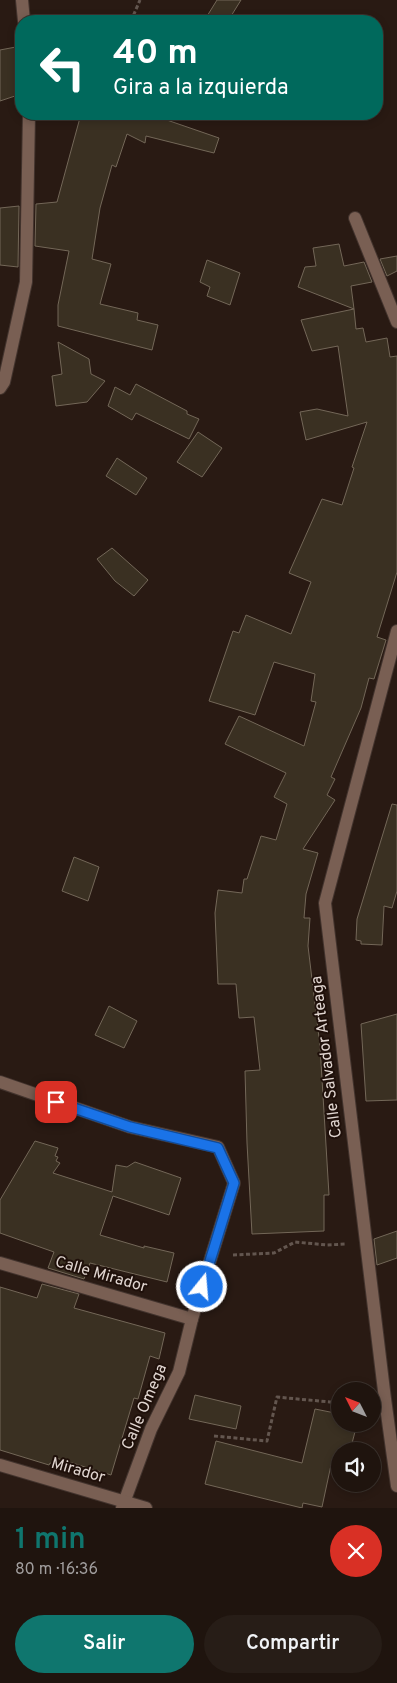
<!DOCTYPE html>
<html lang="es">
<meta charset="utf-8">
<style>
body{margin:0;font-family:Overpass,sans-serif;background:#271d17;color:#f1f3f6;height:100vh;display:flex;flex-direction:column;font-size:19px;white-space:nowrap}
*{box-sizing:border-box;margin:0}
p{font-size:16px;color:#a19e9e}
.icon{flex:none;width:28px;height:28px;fill:none;stroke:currentColor;stroke-width:2;stroke-linecap:round;stroke-linejoin:round}
.map{position:relative;height:1508px;overflow:hidden}
.drawer{display:flex;flex-direction:column;background:#1f140e;flex:1}
.drawer>*{flex:none}
.guide{position:absolute;left:15px;top:15px;width:368px;height:105px;border-radius:20px;box-shadow:0 2px 8px #0003,0 0 0 1px #3c332e;background:#00695c;color:#fff;overflow:hidden}
.needle{width:32px;rotate:312deg}
.fabs{position:absolute;left:331px;top:1382px;display:grid;gap:10px}
.fabs a{display:grid;place-items:center;width:50px;height:50px;border-radius:50%;background:#1f140e;box-shadow:0 2px 8px #0003,0 0 0 1px #3c332e;font-size:25px}
.pin{position:absolute;display:grid;place-items:center;width:42px;height:42px;color:#fff;margin:-21px;border-radius:10px;box-shadow:0 2px 8px #0006}
.me{position:absolute;width:55px;margin:-28px;rotate:17deg;stroke-linejoin:round;filter:drop-shadow(0 0 4px #0008)}
.turn{display:flex;align-items:center;gap:18px;height:105px;padding:0 15px;font-size:22px}
.turn .icon{width:65px;height:65px;stroke-width:2.5}
.turn b{display:block;font-size:35px;line-height:42px}
.round{display:grid;place-items:center;flex:none;width:52px;height:52px;border-radius:26px;background:#271d17}
.headline{display:flex;align-items:center;justify-content:space-between;height:85px;padding:0 15px}
h1{font-size:30px;font-weight:600;line-height:38px;color:#0f766e}
.button{display:flex;gap:10px;margin-top:auto;padding:10px 15px}
.button a{flex:1;height:58px;border-radius:30px;background:#0f766e;color:#fff;font-size:20px;font-weight:600;line-height:58px;text-align:center}
.button a+a{background:#271d17;color:#f1f3f6}
.map>svg:first-child{display:block}
</style>
<div class="map">
<svg width="397" height="1508" viewBox="0 0 397 1508">
<rect width="100%" height="100%" fill="#291a13"/>
<g fill="#3a3022" stroke="#736758">
<polygon points="217,0 241,0 228,21 204,21"/>
<polygon points="21,46 21,94 0,101 0,50"/>
<polygon points="81,114 163,114 161,118 219,138 214,153 146,136 145,143 127,134 116,167 112,165 100,208 92,259 111,264 100,304 138,313 137,320 158,325 152,350 58,326 58,305 69,251 35,246 36,204 57,202"/>
<polygon points="19,206 18,267 0,265 0,208"/>
<polygon points="339,244 344,266 364,262 372,282 351,286 354,309 298,287 305,267 316,266 313,248"/>
<polygon points="397,256 397,271 387,276 380,259"/>
<polygon points="207,260 240,273 230,305 207,296 210,287 200,282"/>
<polygon points="354,309 356,329 363,328 366,342 387,338 390,357 397,356 397,572 377,637 386,640 374,679 369,678 361,708 331,777 335,779 327,795 335,800 303,849 318,853 306,894 304,918 310,918 308,946 320,1046 329,1195 324,1195 324,1231 252,1234 247,1143 245,1071 260,1070 254,1017 239,1018 236,984 218,984 215,913 218,890 242,893 244,879 247,879 261,836 276,840 287,804 274,797 286,773 225,744 239,716 304,746 316,702 311,701 315,674 274,662 255,715 209,701 233,631 239,633 246,615 291,634 311,582 289,573 322,499 342,505 354,468 352,467 367,422 306,440 300,412 317,409 348,416 338,346 312,351 301,320"/>
<polygon points="58,342 89,359 91,374 105,381 87,402 56,406 52,376 62,374"/>
<polygon points="136,384 187,411 187,414 199,419 189,439 136,413 132,420 108,406 115,387 130,395"/>
<polygon points="198,432 222,448 202,477 177,462"/>
<polygon points="117,458 147,478 136,495 106,476"/>
<polygon points="112,548 148,580 134,596 115,581 97,559"/>
<polygon points="392,804 397,805 397,891 392,908 384,906 382,945 361,944 361,941 356,940 357,919"/>
<polygon points="74,857 99,867 88,901 62,891"/>
<polygon points="109,1006 137,1021 124,1048 95,1035"/>
<polygon points="397,1014 397,1100 366,1101 361,1024"/>
<polygon points="35,1141 58,1148 55,1156 58,1157 56,1161 60,1163 53,1173 112,1192 116,1165 127,1167 135,1162 181,1178 169,1215 113,1196 100,1235 144,1248 144,1246 174,1253 167,1282 90,1263 84,1279 48,1268 54,1252 0,1233 0,1200"/>
<polygon points="397,1231 397,1258 377,1265 374,1239"/>
<polygon points="42,1284 79,1294 74,1308 165,1333 159,1359 150,1356 138,1399 134,1398 111,1475 56,1458 54,1464 50,1463 49,1465 0,1450 0,1287 37,1298"/>
<polygon points="195,1395 241,1406 236,1429 189,1419"/>
<polygon points="315,1409 340,1414 340,1424 357,1424 350,1451 340,1451 340,1467 331,1465 322,1507 303,1503 302,1508 205,1484 216,1441 302,1463"/>
</g>
<g fill="none" stroke-linecap="round" stroke-linejoin="round">
<g stroke="#43342e" stroke-width="14">
<g id="minor">
<polyline points="22,0 24,21"/>
<polyline points="355,218 397,322"/>
<polyline points="0,388 4,382 26,282 29,114"/>
<polyline points="397,631 325,903 385,1399 397,1486"/>
<polyline points="0,1082 130,1127 218,1147 234,1183 192,1319 179,1372 151,1429 122,1508"/>
<polyline points="0,1263 192,1319"/>
<polyline points="0,1465 146,1508"/>
</g>
</g>
<g stroke="#63564f" stroke-width="3" stroke-dasharray="4 2.5" stroke-linecap="butt">
<polyline points="131,21 140,0"/>
<polyline points="233,1255 274,1253 295,1242 327,1245 346,1244"/>
<polyline points="214,1436 267,1441 277,1397 340,1403"/>
</g>
<use href="#minor" stroke="#795f53" stroke-width="12"/>
</g>
<g fill="none" stroke-linecap="round" stroke-linejoin="round">
<g stroke="#114b97" stroke-width="12">
<polyline id="route" points="56,1102 130,1127 218,1148 234,1183 202,1287"/>
</g>
<use href="#route" stroke="#1a73e8" stroke-width="9"/>
</g>
<g text-anchor="middle" dominant-baseline="central" stroke-width="4" stroke-linejoin="round" paint-order="stroke">
<g font-size="16" fill="#e1d6d1" stroke="#1f100a">
<text transform="translate(327 1057) rotate(-97)">Calle Salvador Arteaga</text>
<text transform="translate(101 1275) rotate(16)">Calle Mirador</text>
<text transform="translate(145 1407) rotate(-67)">Calle Omega</text>
<text transform="translate(78 1471) rotate(16)">Mirador</text>
</g>
</g>
</svg>
<div class="fabs">
<a><svg class="needle" viewBox="-14 -14 28 28"><path d="M0-13l5 13h-10z" fill="#e53935"/><path d="M0 13l5-13h-10z" fill="#a19e9e"/></svg></a>
<a><svg class="icon" aria-label="sound" viewBox="0 0 24 24"><path d="M4 9h4l5-4v14l-5-4H4zM17 9q2 3 0 6"/></svg></a>
</div>
<div class="pin" style="left:56px;top:1102px;background:#d93025"><svg class="icon" aria-label="arrive" viewBox="0 0 24 24"><path d="M6 21V4h12l-3 4 3 4H6"/></svg></div>
<svg class="me" style="left:202px;top:1287px" viewBox="-20 -20 40 40"><circle r="17" fill="#1a73e8" stroke="#fff" stroke-width="3"/><path d="M0-11L8 9 0 5-8 9z" fill="#fff"/></svg>
<div class="guide">
<div class="turn"><svg class="icon" aria-label="left" viewBox="0 0 24 24"><path d="M17 20v-9H6M10 6l-5 5 5 5"/></svg><div><b>40 m</b>Gira a la izquierda</div></div>
</div>
</div>
<section class="drawer">
<div class="headline"><div><h1>1 min</h1><p>80 m · 16:36</p></div><a class="round" style="background:#d93025;color:#fff"><svg class="icon" aria-label="close" viewBox="0 0 24 24"><path d="M6 6l12 12M18 6L6 18"/></svg></a></div>
<div class="button"><a>Salir</a><a>Compartir</a></div>
</section>
